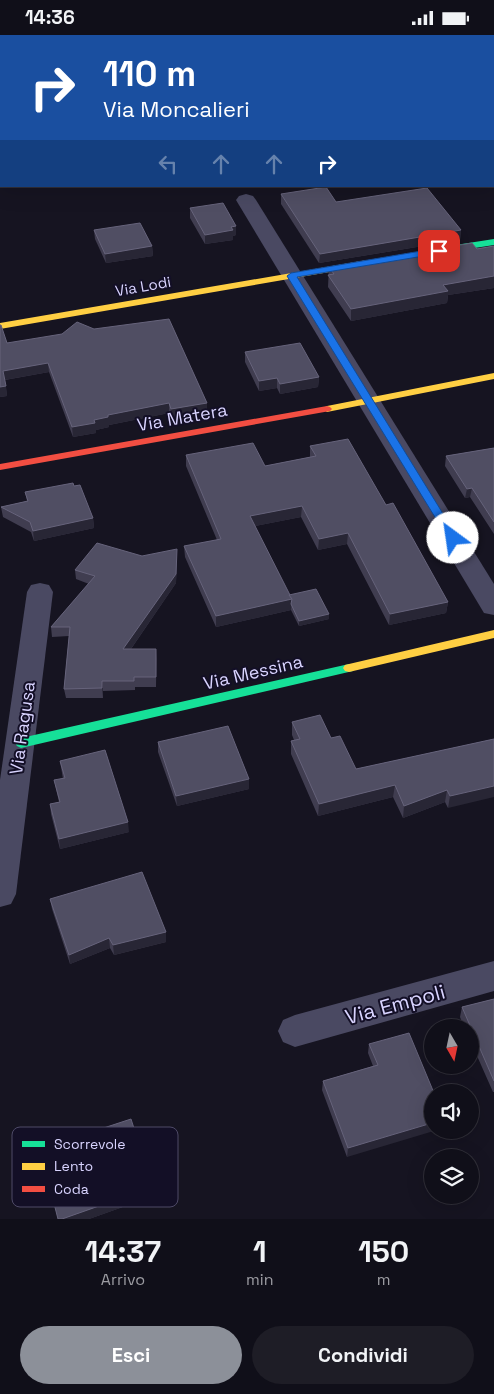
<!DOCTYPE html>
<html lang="it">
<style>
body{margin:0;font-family:"Space Grotesk",sans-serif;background:#1e1d26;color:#f1f3f6;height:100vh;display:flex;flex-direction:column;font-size:19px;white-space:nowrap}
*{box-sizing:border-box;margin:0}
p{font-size:16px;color:#9c9ca2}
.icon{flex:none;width:28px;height:28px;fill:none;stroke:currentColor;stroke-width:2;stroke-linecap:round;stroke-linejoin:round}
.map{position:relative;height:1184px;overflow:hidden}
.panel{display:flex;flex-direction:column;background:#100f19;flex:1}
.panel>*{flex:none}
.guide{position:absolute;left:0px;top:0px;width:495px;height:152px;box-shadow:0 5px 20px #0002,0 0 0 1px #302f38;background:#1a4fa0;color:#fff;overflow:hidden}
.needle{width:32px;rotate:171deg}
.controls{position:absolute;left:424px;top:984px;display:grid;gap:10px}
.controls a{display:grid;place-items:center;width:55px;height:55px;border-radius:50%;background:#100f19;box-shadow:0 5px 20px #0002,0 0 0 1px #302f38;font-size:25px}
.pin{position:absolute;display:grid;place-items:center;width:42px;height:42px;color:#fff;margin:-21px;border-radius:10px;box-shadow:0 2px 8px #0006}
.me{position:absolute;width:55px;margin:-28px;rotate:329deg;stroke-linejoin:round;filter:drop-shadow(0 0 4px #0008)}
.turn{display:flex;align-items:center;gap:18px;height:105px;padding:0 20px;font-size:22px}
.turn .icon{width:65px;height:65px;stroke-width:2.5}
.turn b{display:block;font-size:35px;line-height:42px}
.lanes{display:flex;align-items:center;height:48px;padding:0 20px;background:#0003;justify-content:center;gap:25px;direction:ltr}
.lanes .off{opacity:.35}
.eta{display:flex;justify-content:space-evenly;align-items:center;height:85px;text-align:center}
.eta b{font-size:30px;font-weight:800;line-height:35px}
.cta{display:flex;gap:10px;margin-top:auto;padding:10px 20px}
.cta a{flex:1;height:58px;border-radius:30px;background:#8c9099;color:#fff;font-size:20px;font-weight:800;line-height:58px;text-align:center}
.cta a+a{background:#1e1d26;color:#f1f3f6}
.status{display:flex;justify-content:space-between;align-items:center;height:35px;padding:0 25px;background:#100f19;direction:ltr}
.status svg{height:14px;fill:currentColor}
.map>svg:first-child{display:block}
</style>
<div class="status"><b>14:36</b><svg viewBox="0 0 49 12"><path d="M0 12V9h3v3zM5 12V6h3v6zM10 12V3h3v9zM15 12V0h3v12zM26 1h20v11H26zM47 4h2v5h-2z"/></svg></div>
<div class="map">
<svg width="494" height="1184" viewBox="0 0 494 1184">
<rect width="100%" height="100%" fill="#161421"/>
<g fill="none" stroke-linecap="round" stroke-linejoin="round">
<g stroke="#44505f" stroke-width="2" stroke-dasharray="2 2.5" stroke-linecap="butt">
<polyline points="75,1 77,0"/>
<polyline points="0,110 1,108"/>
</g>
<g fill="#4a4962" fill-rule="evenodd">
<polygon points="246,159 253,161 256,165 494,549 494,580 484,578 236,165 239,161"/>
<polygon points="40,548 49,550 53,557 16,859 11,869 0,872 0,745 27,557 31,550"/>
<polygon points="494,926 494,956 295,1012 283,1007 278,996 283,985 295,980"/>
</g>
<g fill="#16e098" fill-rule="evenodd">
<polygon points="494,204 494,210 436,219 432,216 436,213"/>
<polygon points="349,629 353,630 355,633 353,636 21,713 17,711 15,708 17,705 21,703"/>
</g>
<g fill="#ffcf43" fill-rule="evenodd">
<polygon points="367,225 371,228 370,230 0,294 0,288"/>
<polygon points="494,338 494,344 327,377 322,374 327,371"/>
<polygon points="494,595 494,603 349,637 345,636 343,633 345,630 349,629"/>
</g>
<polygon fill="#f24e42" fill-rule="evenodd" points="327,371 330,372 332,374 330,376 0,435 0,429"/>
</g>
<g fill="#403d50">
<polygon points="281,159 336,167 461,195 460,205 319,228 281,169"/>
<polygon points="190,173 236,191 236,200 233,201 233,205 205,209 190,183"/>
<polygon points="94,195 152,211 153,221 106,228 95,204"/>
<polygon points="494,211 494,253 448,260 447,268 351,286 328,252 329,232"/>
<polygon points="0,290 7,308 207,368 207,378 172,384 169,378 109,390 109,392 96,395 96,398 73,402 49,337 5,345 7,361 0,362"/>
<polygon points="245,317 319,342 318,352 280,359 277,353 259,356 245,327"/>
<polygon points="310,411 386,470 448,567 446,578 389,590 347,509 318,515 301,482 255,491 289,560 329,584 299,591 291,575 216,592 185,522 184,511 217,505 186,431 186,420 265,431 310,422"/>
<polygon points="494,413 494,499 470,462 465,463 445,431 446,421"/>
<polygon points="74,451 93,483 94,493 34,506 31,497 3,482 1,472 27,466 25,457"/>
<polygon points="142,521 177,524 176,548 131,614 156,614 156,652 135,652 135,655 103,656 103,663 66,663 64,654 69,601 52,602 51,592 89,549 76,544 75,535"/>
<polygon points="292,687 331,703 356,734 494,704 448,773 445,767 403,783 393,762 318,781 291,719 291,706 294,705 292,700"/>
<polygon points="158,707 249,754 177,771 158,717"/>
<polygon points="60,726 129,797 60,814 51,779 50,769 59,767 54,745 63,744"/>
<polygon points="50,864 166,897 166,907 114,920 110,913 70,929 52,874"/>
<polygon points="494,964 494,1057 493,1057 470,1005 470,992 464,992 460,982 462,972"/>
<polygon points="369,1009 434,1058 347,1122 322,1055 323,1046 373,1031 368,1018"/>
<polygon points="61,1107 147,1134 148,1143 130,1149 134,1168 89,1184 58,1184 48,1145 68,1137"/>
</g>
<g fill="#282635">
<polygon points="236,191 236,200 233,201 233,205 205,209 205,200"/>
<polygon points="461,195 460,205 319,228 320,219"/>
<polygon points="152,211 153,221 106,228 105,219"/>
<polygon points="494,241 494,253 448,260 447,268 351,286 351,274 443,250"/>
<polygon points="48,328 49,337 4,345 3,336"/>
<polygon points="319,342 318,352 280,359 280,349"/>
<polygon points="277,343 277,353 259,356 259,346"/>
<polygon points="6,351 7,361 0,362 0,352"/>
<polygon points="169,368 169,378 109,390 109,392 96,395 96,398 73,402 72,392 108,380"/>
<polygon points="207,368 207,378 172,384 171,374"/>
<polygon points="472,453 470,462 465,463 467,454"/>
<polygon points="302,471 301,482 250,492 250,481"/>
<polygon points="93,483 94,493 34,506 33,496"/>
<polygon points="348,498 347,509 318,515 319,504"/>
<polygon points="177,514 176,548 124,624 123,614"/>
<polygon points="292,564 291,575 216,592 216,581"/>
<polygon points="448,567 446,578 389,590 390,579"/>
<polygon points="329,579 329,584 299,591 299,586"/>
<polygon points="156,614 157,624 156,652"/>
<polygon points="102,646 103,656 103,663 102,653"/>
<polygon points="249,744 249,754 177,771 176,761"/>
<polygon points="395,750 393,762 318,781 319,769"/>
<polygon points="494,751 494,762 448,773 450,761"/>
<polygon points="447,755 445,767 403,783 404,771"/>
<polygon points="128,787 129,797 60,814 59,804"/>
<polygon points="166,897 166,907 114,920 113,910"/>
<polygon points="109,903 110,913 70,929 69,920"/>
<polygon points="432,1088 432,1095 437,1095 347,1122 348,1113"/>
<polygon points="147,1134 148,1143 128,1149 127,1140"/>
<polygon points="133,1159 134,1168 89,1184 62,1184"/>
</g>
<g fill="#504e63" stroke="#66637b">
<polygon points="326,152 336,167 427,153 461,195 320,219 281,159"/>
<polygon points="223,168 236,191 231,192 233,195 205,200 190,173"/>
<polygon points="140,188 152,211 105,219 94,195"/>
<polygon points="472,208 477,214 494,211 494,241 443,250 448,256 351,274 328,240 334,239 329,232"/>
<polygon points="169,284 207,368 171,374 169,368 108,380 108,382 94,385 95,388 72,392 48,328 3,336 6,351 0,352 0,290 1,290 7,308 62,299 77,287 94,294"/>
<polygon points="300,308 319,342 280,349 277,343 259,346 245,317"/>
<polygon points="348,404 386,470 393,468 448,567 390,579 348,498 319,504 302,471 250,481 292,564 216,581 184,511 221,504 186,420 253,408 265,431 316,421 310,411"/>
<polygon points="494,413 494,487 472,453 467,454 446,421"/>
<polygon points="73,448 74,451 80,450 93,483 33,496 30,487 1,472 28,466 25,457"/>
<polygon points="97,508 142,521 177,514 176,539 123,614 156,614 156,642 134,642 134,646 102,646 102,653 64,654 70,592 51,592 95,541 75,535"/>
<polygon points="316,554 329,579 299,586 291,569 292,564 289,560"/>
<polygon points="320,680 331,703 340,701 356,734 494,704 494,751 450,761 447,755 404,771 395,750 319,769 291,706 300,704 292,687"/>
<polygon points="228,691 249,744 176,761 158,707"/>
<polygon points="105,715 128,787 59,804 50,769 60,767 54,745 65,743 60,726"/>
<polygon points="142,837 166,897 113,910 109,903 69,920 50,864"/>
<polygon points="494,964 494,1046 462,972"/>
<polygon points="409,998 434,1058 432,1058 432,1088 348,1113 323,1046 378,1030 369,1009"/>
<polygon points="131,1084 147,1134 127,1140 133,1159 62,1184 58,1184 48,1145 69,1137 61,1107"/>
</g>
<polygon fill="#1a73e8" stroke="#114b97" points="439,213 442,214 442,218 297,242 458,503 453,506 449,505 287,241 291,238"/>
<g text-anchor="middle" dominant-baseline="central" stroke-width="4" stroke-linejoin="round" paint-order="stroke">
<g font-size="15" fill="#d9d4ff" stroke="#130f26">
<text transform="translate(143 251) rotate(-10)">Via Lodi</text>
</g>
<g font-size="18" fill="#d9d4ff" stroke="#130f26">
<text transform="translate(182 382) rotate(-10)">Via Matera</text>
<text transform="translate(253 637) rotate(-13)">Via Messina</text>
<text transform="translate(22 693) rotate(-82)">Via Ragusa</text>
</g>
<g font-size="21" fill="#d9d4ff" stroke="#130f26">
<text transform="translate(395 969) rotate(-15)">Via Empoli</text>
</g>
</g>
<rect x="12" y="1092" width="166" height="80" rx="8" fill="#130f26" stroke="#4e4a67" stroke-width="1"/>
<rect x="22" y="1106" width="23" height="6" fill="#16e098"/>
<rect x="22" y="1128" width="23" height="7" fill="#ffcf43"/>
<rect x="22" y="1151" width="23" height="6" fill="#f24e42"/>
<g font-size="14" fill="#d9d4ff">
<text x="54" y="1114">Scorrevole</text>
<text x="54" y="1136">Lento</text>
<text x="54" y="1159">Coda</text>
</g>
</svg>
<div class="controls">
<a><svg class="needle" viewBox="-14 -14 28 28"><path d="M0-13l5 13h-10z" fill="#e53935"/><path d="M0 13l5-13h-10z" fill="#9c9ca2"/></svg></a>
<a><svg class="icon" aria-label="sound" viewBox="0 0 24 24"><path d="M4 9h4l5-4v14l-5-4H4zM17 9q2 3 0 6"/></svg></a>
<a><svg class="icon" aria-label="layers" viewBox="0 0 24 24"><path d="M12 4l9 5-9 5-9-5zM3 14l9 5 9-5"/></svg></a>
</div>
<div class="pin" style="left:439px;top:216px;background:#d93025"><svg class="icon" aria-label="arrive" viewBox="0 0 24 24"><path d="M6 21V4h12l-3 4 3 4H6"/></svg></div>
<svg class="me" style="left:453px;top:503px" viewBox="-20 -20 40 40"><circle r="19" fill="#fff"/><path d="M0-13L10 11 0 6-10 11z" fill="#1a73e8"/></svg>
<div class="guide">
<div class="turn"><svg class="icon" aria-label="right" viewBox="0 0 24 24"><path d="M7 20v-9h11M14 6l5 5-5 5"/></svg><div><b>110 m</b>Via Moncalieri</div></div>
<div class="lanes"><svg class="icon off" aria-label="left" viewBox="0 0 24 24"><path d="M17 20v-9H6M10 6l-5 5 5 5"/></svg><svg class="icon off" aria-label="ahead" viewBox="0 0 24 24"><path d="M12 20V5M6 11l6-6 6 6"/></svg><svg class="icon off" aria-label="ahead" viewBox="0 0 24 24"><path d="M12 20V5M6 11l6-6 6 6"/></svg><svg class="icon" aria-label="right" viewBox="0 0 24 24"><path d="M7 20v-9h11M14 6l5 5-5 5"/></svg></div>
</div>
</div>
<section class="panel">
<div class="eta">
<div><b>14:37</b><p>Arrivo</p></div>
<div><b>1</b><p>min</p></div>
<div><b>150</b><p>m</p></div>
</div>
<div class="cta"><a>Esci</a><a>Condividi</a></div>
</section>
